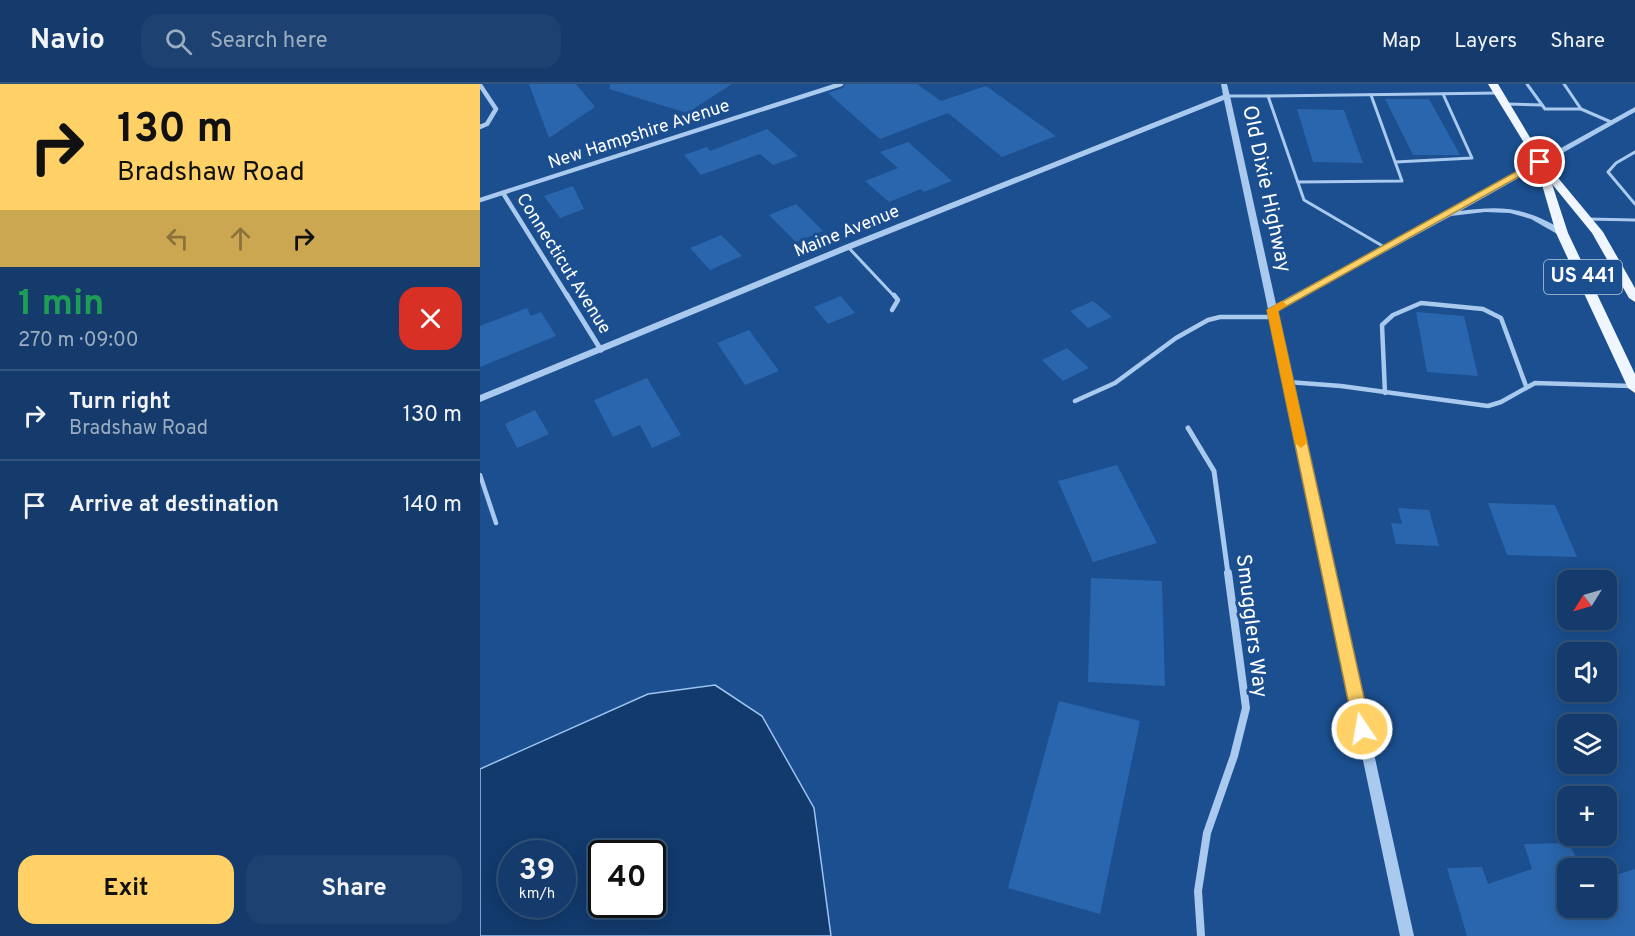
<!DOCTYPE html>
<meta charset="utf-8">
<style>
body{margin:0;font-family:Overpass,sans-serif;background:#1d4271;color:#f1f3f6;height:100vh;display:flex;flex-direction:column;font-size:22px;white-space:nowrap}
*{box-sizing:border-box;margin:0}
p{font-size:20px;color:#9dadc1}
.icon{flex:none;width:33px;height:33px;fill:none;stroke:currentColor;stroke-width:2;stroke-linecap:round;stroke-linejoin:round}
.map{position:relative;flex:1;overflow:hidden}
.drawer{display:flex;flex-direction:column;background:#143b6b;width:480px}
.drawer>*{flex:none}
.guide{background:#ffd166;color:#111;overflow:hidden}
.needle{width:39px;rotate:233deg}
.controls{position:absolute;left:1077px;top:486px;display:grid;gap:12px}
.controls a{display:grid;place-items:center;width:60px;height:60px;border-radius:12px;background:#143b6b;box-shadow:0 3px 15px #0003,0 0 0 2px #33557e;font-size:30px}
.speed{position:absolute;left:18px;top:756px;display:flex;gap:12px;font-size:30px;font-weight:700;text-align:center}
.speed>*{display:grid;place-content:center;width:78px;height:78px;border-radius:50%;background:#143b6b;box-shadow:0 3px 15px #0003,0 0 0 2px #33557e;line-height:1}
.speed small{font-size:15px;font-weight:400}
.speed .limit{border:3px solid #111;border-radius:9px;background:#fff;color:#111}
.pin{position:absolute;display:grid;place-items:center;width:51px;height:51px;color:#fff;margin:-26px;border:3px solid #fff;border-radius:50%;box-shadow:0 2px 6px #0007}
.me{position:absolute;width:66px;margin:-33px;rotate:348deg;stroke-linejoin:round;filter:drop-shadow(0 0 4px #0008)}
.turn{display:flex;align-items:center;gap:21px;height:126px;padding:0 18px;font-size:27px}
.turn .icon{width:78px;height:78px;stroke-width:2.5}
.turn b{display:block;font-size:42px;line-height:51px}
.lanes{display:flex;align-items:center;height:57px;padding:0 18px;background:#0003;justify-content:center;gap:30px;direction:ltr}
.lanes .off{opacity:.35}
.round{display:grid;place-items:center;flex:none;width:63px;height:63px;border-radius:18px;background:#1d4271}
.summary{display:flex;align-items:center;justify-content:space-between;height:102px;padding:0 18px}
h1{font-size:36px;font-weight:700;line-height:45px;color:#1e9e55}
.cta{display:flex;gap:12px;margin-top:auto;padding:12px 18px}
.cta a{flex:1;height:69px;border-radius:18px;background:#ffd166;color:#111;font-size:24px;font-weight:700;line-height:69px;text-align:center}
.cta a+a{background:#1d4271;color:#f1f3f6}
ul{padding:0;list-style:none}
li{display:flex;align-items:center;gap:18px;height:90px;padding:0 18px;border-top:2px solid #33557e}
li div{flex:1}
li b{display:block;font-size:22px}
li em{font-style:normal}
header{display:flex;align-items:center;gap:36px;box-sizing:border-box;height:84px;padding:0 30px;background:#143b6b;border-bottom:2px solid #33557e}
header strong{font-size:28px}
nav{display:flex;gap:33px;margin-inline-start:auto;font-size:21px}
.search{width:420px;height:54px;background:#1d4271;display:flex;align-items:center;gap:15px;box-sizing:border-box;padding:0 21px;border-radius:18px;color:#9dadc1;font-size:22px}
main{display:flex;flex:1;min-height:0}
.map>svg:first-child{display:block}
</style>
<header>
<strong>Navio</strong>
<div class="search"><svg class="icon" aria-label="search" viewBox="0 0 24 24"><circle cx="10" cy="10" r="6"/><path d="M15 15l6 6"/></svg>Search here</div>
<nav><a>Map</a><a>Layers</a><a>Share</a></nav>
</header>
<main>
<section class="drawer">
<div class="guide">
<div class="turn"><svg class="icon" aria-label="right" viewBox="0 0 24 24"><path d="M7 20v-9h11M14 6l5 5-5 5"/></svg><div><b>130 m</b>Bradshaw Road</div></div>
<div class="lanes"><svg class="icon off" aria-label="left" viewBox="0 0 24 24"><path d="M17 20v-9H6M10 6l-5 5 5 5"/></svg><svg class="icon off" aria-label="ahead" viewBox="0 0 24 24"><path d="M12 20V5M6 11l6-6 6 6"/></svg><svg class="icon" aria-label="right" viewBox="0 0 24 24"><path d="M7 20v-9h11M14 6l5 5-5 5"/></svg></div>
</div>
<div class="summary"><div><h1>1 min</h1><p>270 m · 09:00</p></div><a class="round" style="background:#d93025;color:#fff"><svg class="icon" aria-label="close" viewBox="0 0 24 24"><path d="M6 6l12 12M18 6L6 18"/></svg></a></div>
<ul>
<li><svg class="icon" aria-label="right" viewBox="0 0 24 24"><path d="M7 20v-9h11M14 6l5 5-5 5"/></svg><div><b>Turn right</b><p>Bradshaw Road</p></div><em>130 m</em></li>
<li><svg class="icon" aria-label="arrive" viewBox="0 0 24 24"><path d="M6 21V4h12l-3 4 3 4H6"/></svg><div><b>Arrive at destination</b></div><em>140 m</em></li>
</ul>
<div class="cta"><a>Exit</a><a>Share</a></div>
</section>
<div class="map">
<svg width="1155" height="852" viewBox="0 0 1155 852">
<rect width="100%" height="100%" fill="#1b4f8f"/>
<path fill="#123a6d" stroke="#9cc4f0" stroke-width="1.5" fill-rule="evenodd" d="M235,601l47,31 52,92 17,128h-351v-167l168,-75zM32,770h50v50h-50zM122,770h50v50h-50z"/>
<g fill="#2a66ad">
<polygon points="49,0 96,0 115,23 69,54"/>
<polygon points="130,0 252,0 207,29 129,5"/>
<polygon points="365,0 437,0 461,17 506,2 576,52 522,73 468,29 400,55 348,9 363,4"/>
<polygon points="905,15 949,15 980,71 933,71"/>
<polygon points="817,25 864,26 883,79 833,78"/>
<polygon points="287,45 318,72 293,81 280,70 221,91 204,71 227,63 230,67"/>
<polygon points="428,58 472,97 444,108 441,105 409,118 385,97 418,84 400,68"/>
<polygon points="93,102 104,125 80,134 64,112"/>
<polygon points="316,120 343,147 316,158 289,131"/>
<polygon points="241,151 262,172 230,186 210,164"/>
<polygon points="361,212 375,229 348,240 334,223"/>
<polygon points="613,217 632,233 608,244 590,227"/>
<polygon points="47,224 51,232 61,228 76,252 0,283 0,242"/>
<polygon points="936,228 984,232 998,292 947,288"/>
<polygon points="269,246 299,287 265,301 237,259"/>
<polygon points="587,264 609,284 583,297 562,276"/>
<polygon points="167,294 201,351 172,364 160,341 133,353 114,316"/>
<polygon points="55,326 69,350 37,364 25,340"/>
<polygon points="637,381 677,459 613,478 578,397"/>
<polygon points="1008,419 1075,421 1097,473 1027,471"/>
<polygon points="918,424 949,426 959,462 916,460 911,439 922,440"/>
<polygon points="611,494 682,497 685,602 608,598"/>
<polygon points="579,617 660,637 620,830 528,804"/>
<polygon points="1088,759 1103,784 1088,784 1088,824 1126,824 1126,794 1155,785 1155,852 987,852 967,784 1002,783 1008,800 1052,785 1044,760"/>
</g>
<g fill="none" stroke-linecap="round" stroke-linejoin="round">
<g stroke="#a9c9ee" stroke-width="3">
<polyline points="1047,0 1065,25 1101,25 1131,38"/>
<polyline points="1084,0 1101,25"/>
<polyline points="747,12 788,12"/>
<polyline points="1026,20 1062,21"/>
<polyline points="1155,68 1136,79 1128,88 1155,120"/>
<polyline points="916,78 992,74 963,10"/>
<polyline points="818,98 922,97 891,11"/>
<polyline points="1107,135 1155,136"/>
<polyline points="368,163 415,213"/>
<polyline points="906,164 824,116 788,12 1019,9"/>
</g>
<g stroke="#a9c9ee" stroke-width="4.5">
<polyline points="412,226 418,216 414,211"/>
<polyline points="808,298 861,302 1008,322 1021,318 1055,299 1151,302"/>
<polyline points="905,309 902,241 913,231 941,219 1003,225 1021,234 1046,302"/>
<polyline points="595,317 635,299 696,254 728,236 740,233 794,233"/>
<polyline points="0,391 16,439"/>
</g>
<g stroke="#a9c9ee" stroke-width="4.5">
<polyline points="0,1 16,25 7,40 0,43"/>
<polyline points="23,109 88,213"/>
<polyline points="0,116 361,0"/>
</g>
<g stroke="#a9c9ee" stroke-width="5">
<polyline points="87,211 121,266"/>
<polyline points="708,344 734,387 748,490"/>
</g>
<polyline stroke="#a9c9ee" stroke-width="8" points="721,852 718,807 727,749 754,672 766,624 748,489"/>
<path fill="#a9c9ee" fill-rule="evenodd" d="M741,0h6l3,12 46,208 168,-91 191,-106v5l-175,99c45,-6 66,-3 105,20v4h-6l-28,-16 -21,-6 -25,-1 -34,4 -174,95 137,625h-14l-176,-836 -373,149 -371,153v-7l365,-150 378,-150z"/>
<polygon fill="#f0f6ff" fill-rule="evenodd" points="1008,0 1018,0 1064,77 1123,148 1155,204 1155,218 1149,214 1112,149 1072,100 1088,149 1155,290 1155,309 1148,304 1076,149 1058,87 1060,85"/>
</g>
<polygon fill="#ffd166" stroke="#a68842" stroke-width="1.5" points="1057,76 1065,78 798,227 891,645 888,651 882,653 877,651 874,645 787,226"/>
<polygon fill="#f59e0b" points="802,217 807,221 798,227 827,359 821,364 815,359 787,226"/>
<g text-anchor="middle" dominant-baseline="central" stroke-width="6" stroke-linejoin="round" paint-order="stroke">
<g font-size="18" fill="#fff" stroke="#1b4f8f">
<text transform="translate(159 51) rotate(-18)">New Hampshire Avenue</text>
<text transform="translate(367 148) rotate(-22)">Maine Avenue</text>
<text transform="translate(83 180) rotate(58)">Connecticut Avenue</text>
</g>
<rect fill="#1b4f8f" stroke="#bbcadd" stroke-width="1.5" x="1064" y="176" width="78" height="34" rx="4.5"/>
<g font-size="20" font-weight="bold" fill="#fff">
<text x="1103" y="193">US 441</text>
</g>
<g font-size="21" fill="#fff" stroke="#1b4f8f">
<text transform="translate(786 105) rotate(78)">Old Dixie Highway</text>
<text transform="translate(771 542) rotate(83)">Smugglers Way</text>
</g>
</g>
</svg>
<div class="controls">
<a><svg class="needle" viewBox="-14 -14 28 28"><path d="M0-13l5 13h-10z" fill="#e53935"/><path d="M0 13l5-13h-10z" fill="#9dadc1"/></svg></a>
<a><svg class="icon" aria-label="sound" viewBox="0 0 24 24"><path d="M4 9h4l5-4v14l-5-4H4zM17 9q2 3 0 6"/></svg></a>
<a><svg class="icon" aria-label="layers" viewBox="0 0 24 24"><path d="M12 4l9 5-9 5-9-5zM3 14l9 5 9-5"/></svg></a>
<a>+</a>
<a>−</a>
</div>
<div class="speed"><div>39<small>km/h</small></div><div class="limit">40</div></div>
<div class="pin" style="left:1060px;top:78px;background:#d93025"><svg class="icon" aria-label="arrive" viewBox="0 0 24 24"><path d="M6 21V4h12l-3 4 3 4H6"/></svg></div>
<svg class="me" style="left:882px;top:645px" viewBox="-20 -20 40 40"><circle r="17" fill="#ffd166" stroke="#fff" stroke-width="3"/><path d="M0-11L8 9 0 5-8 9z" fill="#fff"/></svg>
</div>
</main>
